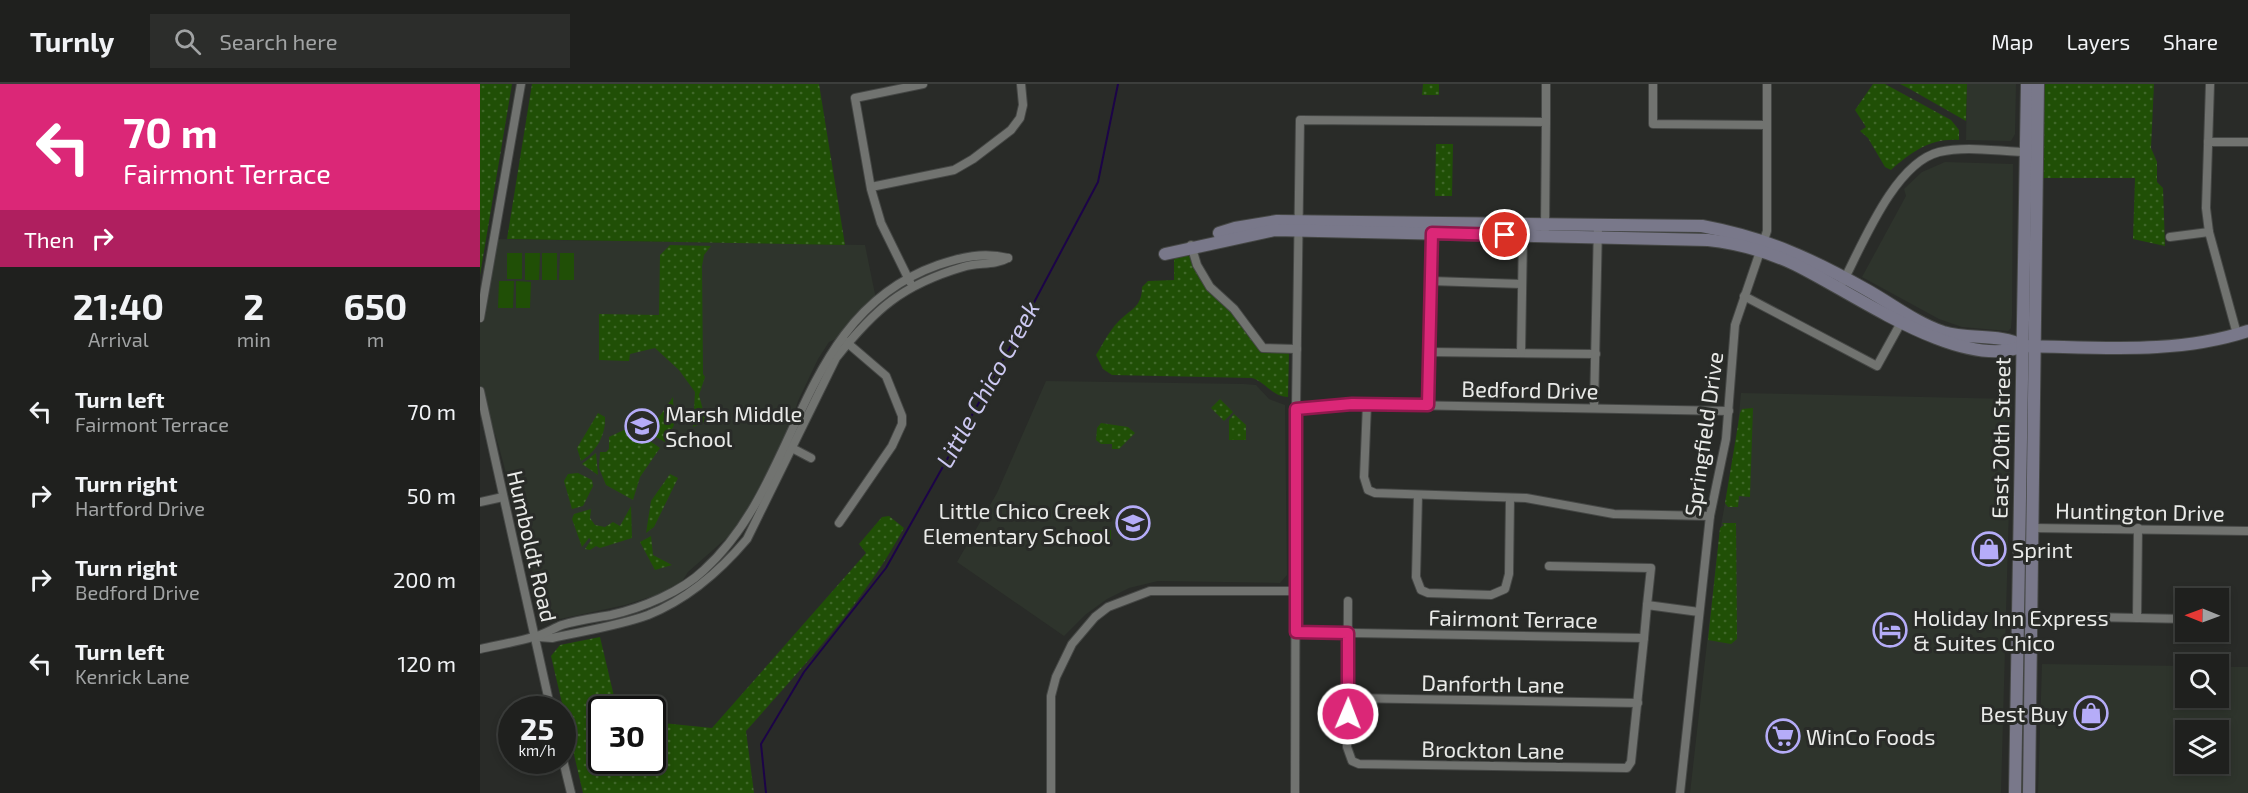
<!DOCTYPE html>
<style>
body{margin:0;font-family:"Exo 2",sans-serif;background:#2c2d2b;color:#f1f3f6;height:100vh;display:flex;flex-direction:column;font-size:22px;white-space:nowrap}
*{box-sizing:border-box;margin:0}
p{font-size:20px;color:#a1a3a4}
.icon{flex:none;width:33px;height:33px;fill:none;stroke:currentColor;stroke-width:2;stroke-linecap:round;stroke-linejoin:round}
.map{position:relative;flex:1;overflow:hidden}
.drawer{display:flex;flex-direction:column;background:#1f201e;width:480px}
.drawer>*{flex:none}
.guide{background:#db2777;color:#fff;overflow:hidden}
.needle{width:39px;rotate:271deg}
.buttons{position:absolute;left:1695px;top:504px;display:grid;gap:12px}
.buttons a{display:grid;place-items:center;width:54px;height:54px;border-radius:0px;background:#1f201e;box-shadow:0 3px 9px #0003,0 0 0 2px #3c3e3c;font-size:30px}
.speed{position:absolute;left:18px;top:612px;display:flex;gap:12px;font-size:30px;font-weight:700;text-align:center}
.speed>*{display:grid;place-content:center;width:78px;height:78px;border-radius:50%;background:#1f201e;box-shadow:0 3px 9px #0003,0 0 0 2px #3c3e3c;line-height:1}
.speed small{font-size:15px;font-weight:400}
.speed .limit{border:3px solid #111;border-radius:9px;background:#fff;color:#111}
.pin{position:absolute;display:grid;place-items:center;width:51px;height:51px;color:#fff;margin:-26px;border:3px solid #fff;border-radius:50%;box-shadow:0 2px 6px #0007}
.me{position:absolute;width:66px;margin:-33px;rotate:1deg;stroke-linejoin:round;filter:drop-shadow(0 0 4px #0008)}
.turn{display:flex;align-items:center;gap:21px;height:126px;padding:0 24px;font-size:27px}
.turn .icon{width:78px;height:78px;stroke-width:2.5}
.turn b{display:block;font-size:42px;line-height:51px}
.then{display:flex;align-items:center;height:57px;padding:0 24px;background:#0003;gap:12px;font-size:22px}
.eta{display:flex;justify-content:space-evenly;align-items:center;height:102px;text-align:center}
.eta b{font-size:36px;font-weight:700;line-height:42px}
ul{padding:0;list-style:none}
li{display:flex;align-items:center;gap:18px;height:84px;padding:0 24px}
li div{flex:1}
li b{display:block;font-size:22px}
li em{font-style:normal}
header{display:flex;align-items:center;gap:36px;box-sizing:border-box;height:84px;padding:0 30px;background:#1f201e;border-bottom:2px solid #3c3e3c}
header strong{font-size:28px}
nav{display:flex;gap:33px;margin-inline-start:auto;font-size:21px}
.search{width:420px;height:54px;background:#2c2d2b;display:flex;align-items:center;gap:15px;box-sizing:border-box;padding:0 21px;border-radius:0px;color:#a1a3a4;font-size:22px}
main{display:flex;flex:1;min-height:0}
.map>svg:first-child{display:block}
</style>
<header>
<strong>Turnly</strong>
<div class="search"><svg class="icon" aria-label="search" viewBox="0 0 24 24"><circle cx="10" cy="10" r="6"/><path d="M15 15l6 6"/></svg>Search here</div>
<nav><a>Map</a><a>Layers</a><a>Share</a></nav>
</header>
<main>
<section class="drawer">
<div class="guide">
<div class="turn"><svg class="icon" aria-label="left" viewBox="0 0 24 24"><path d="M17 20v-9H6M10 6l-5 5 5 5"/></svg><div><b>70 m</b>Fairmont Terrace</div></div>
<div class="then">Then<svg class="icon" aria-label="right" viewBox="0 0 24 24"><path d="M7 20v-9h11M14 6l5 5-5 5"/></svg></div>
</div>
<div class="eta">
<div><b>21:40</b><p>Arrival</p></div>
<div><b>2</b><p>min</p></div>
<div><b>650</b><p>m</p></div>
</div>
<ul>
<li><svg class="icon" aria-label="left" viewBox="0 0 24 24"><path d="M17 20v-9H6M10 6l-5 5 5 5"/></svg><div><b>Turn left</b><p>Fairmont Terrace</p></div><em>70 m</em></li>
<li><svg class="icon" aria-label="right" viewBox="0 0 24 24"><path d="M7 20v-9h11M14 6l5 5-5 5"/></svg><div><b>Turn right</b><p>Hartford Drive</p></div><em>50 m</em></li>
<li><svg class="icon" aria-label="right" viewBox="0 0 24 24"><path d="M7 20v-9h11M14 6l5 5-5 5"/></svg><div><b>Turn right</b><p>Bedford Drive</p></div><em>200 m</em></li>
<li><svg class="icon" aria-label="left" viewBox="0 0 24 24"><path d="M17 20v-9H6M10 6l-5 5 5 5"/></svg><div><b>Turn left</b><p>Kenrick Lane</p></div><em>120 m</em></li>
</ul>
</section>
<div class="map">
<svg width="1768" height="709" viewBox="0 0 1768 709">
<defs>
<pattern id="grass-dots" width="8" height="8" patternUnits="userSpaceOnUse" patternTransform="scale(1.5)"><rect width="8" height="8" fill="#204f06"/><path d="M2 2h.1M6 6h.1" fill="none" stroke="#40682a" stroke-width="1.8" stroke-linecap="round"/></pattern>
</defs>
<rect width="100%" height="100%" fill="#292b28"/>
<g fill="#2e342c" fill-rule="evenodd">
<polygon points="1487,0 1536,0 1535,50 1531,57 1486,56"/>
<polygon points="1465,78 1533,80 1532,232 1531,244 1528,247 1482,243 1459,235 1382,193 1426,112 1424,105 1442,88"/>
<polygon points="15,155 385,161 396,215 361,253 349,258 338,275 318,317 305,360 262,435 251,450 208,488 198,504 145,521 66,538 19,363 0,302 0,234"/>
<polygon points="566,297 764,300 776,301 789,315 805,321 807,491 800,499 678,497 649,504 627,515 605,531 584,552 477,478 517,409"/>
<polygon points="1261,309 1532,315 1521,709 1210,709 1239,453 1257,352"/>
<path d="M1562,580l143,2 1,32h32l1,-31h29v126h-210zM1738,646v34h-32v-34z"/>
</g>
<g fill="url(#grass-dots)">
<polygon points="0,0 32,0 0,191"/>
<polygon points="52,0 339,0 365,161 27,155"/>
<polygon points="943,0 959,0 959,11 942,11"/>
<path d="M1393,0h12l66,36 8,10v10c-28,-2 -48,12 -68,30l-6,-3 -17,-29 -8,-7 6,-4 -11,-17z"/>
<polygon points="1420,0 1487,0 1486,37 1428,4"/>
<polygon points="1563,0 1674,0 1671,64 1677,78 1677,98 1683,104 1685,162 1653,155 1655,94 1563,94 1561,78"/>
<polygon points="956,60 973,60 972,112 955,112"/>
<polygon points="190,161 231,162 224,171 222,182 223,290 225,293 219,311 226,337 213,343 215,308 199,286 175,264 150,270 149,277 119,276 119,230 179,231 180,171"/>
<path d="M708,170l73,99h28l-1,44c-16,0 -22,-15 -36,-19l-140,-3 -9,-6 -7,-14c7,-11 13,-24 22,-33 12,-13 24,-14 24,-35l6,-6 26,-1v-24z"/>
<polygon points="193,313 194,341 185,358 168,349"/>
<polygon points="740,315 753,328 744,337 731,324"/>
<polygon points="1273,324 1270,413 1259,412 1258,423 1248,423 1245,419 1260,329 1262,325"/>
<path d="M118,329l7,4c1,18 -9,35 -24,44l-4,-13z"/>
<polygon points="754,330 766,341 766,356 749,356 749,336"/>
<polygon points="621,339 648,343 655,349 639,365 632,365 632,360 621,360 616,356 617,344"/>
<polygon points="146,345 161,353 163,359 170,357 180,364 160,393 153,416 126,401 119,384 120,368 126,368 129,365 129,353"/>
<polygon points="116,369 118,391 102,380"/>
<polygon points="98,389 112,396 113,402 103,422 92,425 84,397 88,390"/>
<polygon points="190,390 198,394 174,443 166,449 171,417"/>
<polygon points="151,422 152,454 120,464 116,462 110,466 105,465 111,456 109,454 102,463 92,435 94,430 111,425 110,434 115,441 125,443 133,438 140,442"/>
<path d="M409,432l15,12c-41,76 -101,138 -158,203l8,62h-171l-32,-137 9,-11 40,-8 17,72 -15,1v50h50l1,-38 59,6 154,-175 -7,-9 23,-27z"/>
<polygon points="1242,439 1256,439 1257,555 1251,560 1228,556 1240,444 1244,441"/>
<rect x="608" y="446" width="23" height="14"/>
<polygon points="171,452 173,471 192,481 175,486 160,458"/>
</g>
<g fill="#204f06">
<rect x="27" y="169" width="15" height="26"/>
<polygon points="45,169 60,169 59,196 45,196"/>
<rect x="62" y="169" width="15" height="27"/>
<polygon points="80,169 94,169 94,196 79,196"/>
<polygon points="19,197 34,197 33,224 18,224"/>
<polygon points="36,197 51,198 50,224 36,224"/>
</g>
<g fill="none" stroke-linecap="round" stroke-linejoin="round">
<polyline stroke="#1c0448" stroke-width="2" points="286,709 281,660 324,588 406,484 533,258 618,98 638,0"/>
<g stroke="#454745" stroke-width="10">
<g id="street">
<polyline points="1173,0 1173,40 1287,41"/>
<polyline points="1730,0 1726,124 1729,148 1757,250"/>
<polyline points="1066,38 1066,0"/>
<polyline points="1728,58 1768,58"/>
<polyline points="391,103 474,86 493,75 531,46 540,34 543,21 541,0"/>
<polyline points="1690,153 1729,148"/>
<polyline points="711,161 717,181 730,203 754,225 783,264 817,265"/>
<polyline points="951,197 1042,200"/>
<polyline points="430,198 401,139 391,105 375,14 443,0"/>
<path d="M1363,198c20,-39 52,-119 96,-130 29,-7 62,0 92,0"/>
<polyline points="1264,212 1397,282 1423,235"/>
<polyline points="0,234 41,0"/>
<polyline points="949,268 1116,270"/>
<polyline points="1041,269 1043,151"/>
<polyline points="0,307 71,626"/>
<polyline points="887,320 884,393 888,406 895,409 1046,414 1134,430 1230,432"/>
<polyline points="948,321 952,146"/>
<polyline points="1114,324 1118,141"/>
<polyline points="816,325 872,320 1249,327"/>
<polyline points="310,363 331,374"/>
<polyline points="938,411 936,493 941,506 948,509 1011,511 1025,505 1029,490 1030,414"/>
<polyline points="0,418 23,413"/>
<polyline points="359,439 412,362 422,340 422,332 406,292 364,256"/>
<polyline points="1552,444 1768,447"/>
<polyline points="1069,482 1171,484 1167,521"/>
<polyline points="868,517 867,663 872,677 879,680 1147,684 1151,678 1164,554"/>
<polyline points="1611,533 1706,535"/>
<polyline points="1657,534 1658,444"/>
<polyline points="816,548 1164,554 1167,521 1219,528"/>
<path d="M58,553l14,1c31,-7 66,-12 96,-23 40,-16 72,-44 99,-76l89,-181c39,-49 66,-73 127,-91 15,-5 31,-1 45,-9"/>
<path d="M0,565c18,-4 36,-7 53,-12 10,-2 19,-8 29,-12 16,-5 33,-7 49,-10 31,-7 70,-23 93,-45 99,-90 92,-255 234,-305 24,-8 45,-13 70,-7"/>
<polyline points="868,614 1158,619"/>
<polyline points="82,672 91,709"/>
<polyline points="571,709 571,612 576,593 592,560 615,533 628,523 670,507 816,507"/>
<polyline points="815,709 816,325 820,36 1066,38 1065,145"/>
<polyline points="1200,709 1230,432 1246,355 1255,241 1287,147 1287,0"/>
</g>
</g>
<g stroke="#454745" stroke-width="14">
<g id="secondary">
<path d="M739,149l16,-5 42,-7 425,5c64,12 108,32 165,64 25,14 49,33 76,42 26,8 57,1 80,14"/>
<path d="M685,170l110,-24 433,10c29,3 57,11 84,23 58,27 169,110 231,83 75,1 153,9 225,-15"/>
<polyline points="1535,709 1547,0"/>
<polyline points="1549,709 1558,0"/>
</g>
</g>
<use href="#street" stroke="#717370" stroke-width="8"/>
<use href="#secondary" stroke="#79788a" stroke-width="12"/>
</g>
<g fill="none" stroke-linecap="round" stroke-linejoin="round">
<g stroke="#8e194d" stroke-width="15">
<polyline id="route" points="868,630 868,549 816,548 816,325 872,320 948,321 952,149 1025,151"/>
</g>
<use href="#route" stroke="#db2777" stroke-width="10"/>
</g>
<defs>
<g id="school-ring" transform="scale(1.725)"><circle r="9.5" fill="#292b28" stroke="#b5acf8" stroke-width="1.5"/><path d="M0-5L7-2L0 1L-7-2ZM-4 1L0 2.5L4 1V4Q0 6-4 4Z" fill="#b5acf8"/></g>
<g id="shop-ring" transform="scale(1.725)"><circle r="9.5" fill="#292b28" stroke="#b5acf8" stroke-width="1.5"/><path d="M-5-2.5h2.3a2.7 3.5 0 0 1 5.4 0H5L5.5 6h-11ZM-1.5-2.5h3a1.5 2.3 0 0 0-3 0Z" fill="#b5acf8"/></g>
<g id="hotel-ring" transform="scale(1.725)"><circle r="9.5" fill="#292b28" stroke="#b5acf8" stroke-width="1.5"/><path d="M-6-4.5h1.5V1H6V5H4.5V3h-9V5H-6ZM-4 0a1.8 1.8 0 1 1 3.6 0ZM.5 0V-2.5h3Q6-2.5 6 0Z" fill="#b5acf8"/></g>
<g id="supermarket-ring" transform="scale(1.725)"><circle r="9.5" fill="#292b28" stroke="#b5acf8" stroke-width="1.5"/><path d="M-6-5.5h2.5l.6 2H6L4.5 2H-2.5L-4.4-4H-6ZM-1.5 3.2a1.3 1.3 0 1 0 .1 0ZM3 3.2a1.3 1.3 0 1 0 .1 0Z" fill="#b5acf8"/></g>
</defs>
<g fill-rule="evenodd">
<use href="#school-ring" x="162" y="342"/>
<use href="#school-ring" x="653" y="439"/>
<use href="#shop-ring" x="1509" y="465"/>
<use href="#hotel-ring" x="1410" y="546"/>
<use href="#shop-ring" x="1611" y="629"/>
<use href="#supermarket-ring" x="1303" y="652"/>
</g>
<g text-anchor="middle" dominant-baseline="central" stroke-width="6" stroke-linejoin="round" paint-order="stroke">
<g font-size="22" fill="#e9eae8" stroke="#292b28">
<text transform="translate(1050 305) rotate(1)">Bedford Drive</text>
<text transform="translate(1223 350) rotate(-82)">Springfield Drive</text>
<text transform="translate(1520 354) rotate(-89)">East 20th Street</text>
<text transform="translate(1660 427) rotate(1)">Huntington Drive</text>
<text transform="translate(53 462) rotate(77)">Humboldt Road</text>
<text transform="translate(1033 534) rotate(1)">Fairmont Terrace</text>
<text transform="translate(1013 599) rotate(1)">Danforth Lane</text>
<text transform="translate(1013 665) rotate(1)">Brockton Lane</text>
</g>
<g font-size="22" fill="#e9eae8" stroke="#292b28" text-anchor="start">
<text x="185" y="329">Marsh Middle<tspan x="185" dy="25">School</tspan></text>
<text x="630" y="426" text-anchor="end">Little Chico Creek<tspan x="630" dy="25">Elementary School</tspan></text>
<text x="1532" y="465">Sprint</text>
<text x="1433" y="533">Holiday Inn Express<tspan x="1433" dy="25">&amp; Suites Chico</tspan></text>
<text x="1588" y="629" text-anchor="end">Best Buy</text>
<text x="1326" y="652">WinCo Foods</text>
</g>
<g font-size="24" font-style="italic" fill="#ccc8f1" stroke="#292b28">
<text transform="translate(507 300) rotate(-61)">Little Chico Creek</text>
</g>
</g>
</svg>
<div class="buttons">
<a><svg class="needle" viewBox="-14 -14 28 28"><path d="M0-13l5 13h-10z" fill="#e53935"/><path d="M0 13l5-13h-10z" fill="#a1a3a4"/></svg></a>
<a><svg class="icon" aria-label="search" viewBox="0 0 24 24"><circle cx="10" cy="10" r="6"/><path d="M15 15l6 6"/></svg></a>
<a><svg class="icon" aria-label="layers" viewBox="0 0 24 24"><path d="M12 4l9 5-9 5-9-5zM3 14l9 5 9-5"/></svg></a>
</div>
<div class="speed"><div>25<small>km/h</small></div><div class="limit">30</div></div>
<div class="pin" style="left:1025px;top:151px;background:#d93025"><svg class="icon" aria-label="arrive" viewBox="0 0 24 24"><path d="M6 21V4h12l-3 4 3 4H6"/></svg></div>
<svg class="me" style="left:868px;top:630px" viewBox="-20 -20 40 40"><circle r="17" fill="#db2777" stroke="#fff" stroke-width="3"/><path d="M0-11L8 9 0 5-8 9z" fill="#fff"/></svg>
</div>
</main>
